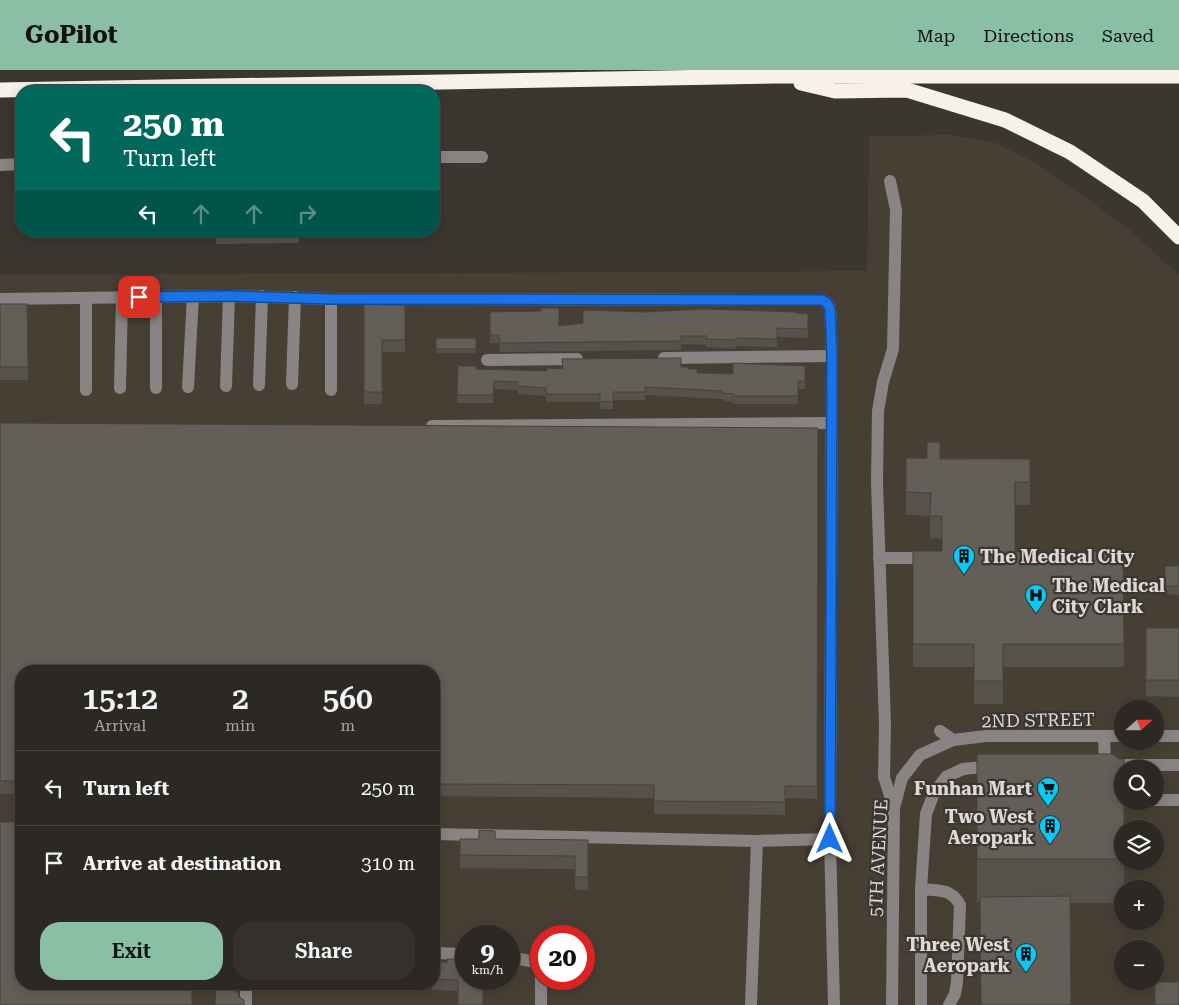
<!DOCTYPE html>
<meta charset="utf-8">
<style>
body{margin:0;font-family:"Roboto Serif",serif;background:#34302c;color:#f1f3f6;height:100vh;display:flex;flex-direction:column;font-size:19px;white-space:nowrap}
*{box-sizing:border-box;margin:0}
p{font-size:16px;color:#a6a6a6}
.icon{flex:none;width:28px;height:28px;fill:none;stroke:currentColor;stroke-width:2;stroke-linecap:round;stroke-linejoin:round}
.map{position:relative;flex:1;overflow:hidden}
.drawer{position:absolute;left:15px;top:595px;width:425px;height:325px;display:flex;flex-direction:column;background:#2c2824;border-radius:20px;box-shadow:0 2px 12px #0003,0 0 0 1px #484441}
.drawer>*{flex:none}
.guide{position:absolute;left:15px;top:15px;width:425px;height:152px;border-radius:20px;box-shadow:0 2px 12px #0003,0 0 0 1px #484441;background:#00695c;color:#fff;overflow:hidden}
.needle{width:32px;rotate:69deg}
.fabs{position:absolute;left:1114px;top:630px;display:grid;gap:10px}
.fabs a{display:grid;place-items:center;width:50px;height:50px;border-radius:50%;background:#2c2824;box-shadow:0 2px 12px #0003,0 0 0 1px #484441;font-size:25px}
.speed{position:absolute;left:455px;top:855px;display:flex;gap:10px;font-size:25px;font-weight:700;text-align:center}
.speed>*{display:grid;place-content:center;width:65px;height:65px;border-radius:50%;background:#2c2824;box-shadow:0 2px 12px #0003,0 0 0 1px #484441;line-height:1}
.speed small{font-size:12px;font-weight:400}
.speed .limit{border:8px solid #d22;background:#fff;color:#111}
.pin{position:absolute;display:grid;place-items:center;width:42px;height:42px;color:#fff;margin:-21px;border-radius:10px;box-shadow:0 2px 8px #0006}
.me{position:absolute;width:55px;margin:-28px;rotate:0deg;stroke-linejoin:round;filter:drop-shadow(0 0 4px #0008)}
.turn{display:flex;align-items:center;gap:18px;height:105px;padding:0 25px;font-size:22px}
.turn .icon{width:65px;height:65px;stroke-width:2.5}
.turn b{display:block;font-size:35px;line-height:42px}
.lanes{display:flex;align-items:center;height:48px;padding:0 25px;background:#0003;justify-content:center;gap:25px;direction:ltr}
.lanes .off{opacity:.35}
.eta{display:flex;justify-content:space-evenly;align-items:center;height:85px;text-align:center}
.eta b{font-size:30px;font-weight:600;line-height:35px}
.primary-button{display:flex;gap:10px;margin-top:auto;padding:10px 25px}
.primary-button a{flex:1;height:58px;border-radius:20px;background:#8abfa5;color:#111;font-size:20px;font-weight:600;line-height:58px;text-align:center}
.primary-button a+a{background:#34302c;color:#f1f3f6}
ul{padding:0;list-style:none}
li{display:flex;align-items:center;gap:15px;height:75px;padding:0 25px;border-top:1px solid #484441}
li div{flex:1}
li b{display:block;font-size:19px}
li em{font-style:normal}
header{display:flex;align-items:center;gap:30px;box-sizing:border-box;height:70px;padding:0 25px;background:#8abfa5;color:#111}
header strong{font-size:24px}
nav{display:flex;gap:28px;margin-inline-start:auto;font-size:18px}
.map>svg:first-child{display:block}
</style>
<header>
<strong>GoPilot</strong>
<nav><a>Map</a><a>Directions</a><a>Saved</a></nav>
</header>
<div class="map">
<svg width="1179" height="935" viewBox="0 0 1179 935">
<rect width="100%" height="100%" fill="#3a3630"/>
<path fill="#483f34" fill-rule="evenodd" d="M950,65l46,8 42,21 86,61 55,50v730h-1179v-730l867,-4 2,-135zM21,601h413v313h-413zM1122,639h33v32h-33zM1122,699h33v32h-33zM1122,759h33v32h-33zM1122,819h33v32h-33zM466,866h43v43h-43zM541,866h43v43h-43zM1122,879h33v32h-33z"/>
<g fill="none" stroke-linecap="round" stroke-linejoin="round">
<g stroke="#878482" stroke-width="12">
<polyline points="434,87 482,87"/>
<polyline points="0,95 21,94"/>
<polyline points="890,111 896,140 893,279 883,312 878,341 877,413 885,655 884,707 894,738"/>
<polyline points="156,226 156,318"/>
<polyline points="86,228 86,320"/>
<polyline points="0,229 229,226 331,229 822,230 827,233 830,237 832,286 830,769 834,935"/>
<polyline points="331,229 331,320"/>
<polyline points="664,288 832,286"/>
<polyline points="487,290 577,289"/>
<polyline points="292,314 295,227"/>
<polyline points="259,315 262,226"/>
<polyline points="226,316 229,226"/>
<polyline points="188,317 193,226"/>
<polyline points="120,318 122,227"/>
<polyline points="432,356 831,353"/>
<polyline points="879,488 921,488"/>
<polyline points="940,661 953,670"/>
<polyline points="1104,666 1105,695 1111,714 1122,725"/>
<polyline points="1155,666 1179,666"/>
<polyline points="1108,695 1179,695"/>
<polyline points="1155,730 1179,730"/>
<polyline points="434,764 757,771 830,769"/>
<path d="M921,819c18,2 30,-1 39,16l-3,77 -2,12 -6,11"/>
<polyline points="434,883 466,884"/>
<polyline points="509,887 535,892 541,904 541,935"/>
<polyline points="246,935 246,914"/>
<polyline points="751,935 757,771"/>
<polyline points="892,935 894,738 902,708 920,685 953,670 986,666 1122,666"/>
<polyline points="921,935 921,819 926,744 934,723 946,707 963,699 993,696"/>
</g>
<g stroke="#f7f1ea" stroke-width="15">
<polyline points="801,13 835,21 907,20 1005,50 1070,82 1143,131 1179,167"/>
<polyline points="0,20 775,6 1179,6"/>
</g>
</g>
<g fill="#55514b">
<polygon points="153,161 299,161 299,173 216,174 216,165"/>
<polygon points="364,230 382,235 405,235 405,282 382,282 382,334 364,334"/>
<polygon points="0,234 27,234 28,310 0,310"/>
<polygon points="490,242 559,256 583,253 646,242 808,244 808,268 777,267 777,277 736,276 736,279 706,277 706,275 681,274 681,280 500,282 499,273 490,273"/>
<rect x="436" y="268" width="40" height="15"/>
<polygon points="562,289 681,297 697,303 733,304 805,296 805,319 798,319 798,334 733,334 733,332 722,331 722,329 645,325 645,330 613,330 613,339 600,339 600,332 546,332 546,326 518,324 518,320 494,319 493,333 457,333 457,325 476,299 547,301 562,299"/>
<polygon points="0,353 818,358 817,729 785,728 785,745 654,744 654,728 434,726 434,601 21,601 21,724 0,724"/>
<polygon points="927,388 1030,389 1030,435 1015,435 1015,482 1123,482 1124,597 1003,597 1003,634 974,634 974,597 913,597 913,481 942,481 942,469 930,468 930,446 906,445 906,422"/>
<polygon points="1165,496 1179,496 1179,525 1165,524"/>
<polygon points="1146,558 1179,558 1179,627 1146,626"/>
<polygon points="977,684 1122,759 1122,791 1124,791 1124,819 1122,819 1122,833 1070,833 1071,935 981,935 980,832 977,832"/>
<polygon points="460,769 588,770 588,820 575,820 575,799 460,798"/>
<polygon points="466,889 458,921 432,920 432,914 434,914 434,892 447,892"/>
</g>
<g fill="#635e57" stroke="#45423d">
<polygon points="216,161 282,161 216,162"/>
<polygon points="364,230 382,230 382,235 405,235 405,270 382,270 382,322 364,322"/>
<polygon points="0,234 27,234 28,297 0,297"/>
<polygon points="541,238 559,238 559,256 583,253 583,240 646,242 704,239 796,242 796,243 808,244 808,259 777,258 777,269 736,268 736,270 706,269 707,266 681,266 681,271 500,273 499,265 490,265 490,242 541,241"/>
<rect x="436" y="268" width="40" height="11"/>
<polygon points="681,288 681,297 688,297 688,299 697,299 697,303 733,304 733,293 805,296 805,311 798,311 798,326 733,326 734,324 722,323 722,321 645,317 645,322 613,322 613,332 600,331 600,324 546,324 546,318 518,316 518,312 494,311 493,325 457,325 458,296 476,296 476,299 547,301 547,298 563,299 562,289"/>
<polygon points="0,353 818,358 817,716 785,716 785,732 654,731 654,715 434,714 434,601 21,601 21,711 0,711"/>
<polygon points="927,372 940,372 940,389 1030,389 1030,412 1015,412 1015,482 1123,482 1124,574 1003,574 1003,611 974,611 974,574 913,574 913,481 942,481 942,446 930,446 931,423 906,422 906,388 927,388"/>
<rect x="1165" y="496" width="14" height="20"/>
<rect x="1146" y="558" width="33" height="52"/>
<polygon points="977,684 1113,684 1119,689 1124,689 1124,699 1122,699 1122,731 1124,731 1124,759 1122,759 1122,789 977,789"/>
<polygon points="0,752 21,752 21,914 192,914 192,935 0,935"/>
<polygon points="479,760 495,761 495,769 588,770 588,807 575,807 575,786 460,785 460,769 479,769"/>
<polygon points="1070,826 1071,935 981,935 980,827"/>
<polygon points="447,889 466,889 466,909 483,909 483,935 458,935 458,910 434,909 434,892 447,892"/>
<rect x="1155" y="912" width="24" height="23"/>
<polygon points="216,914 235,914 235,922 238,922 239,927 244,930 244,935 215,935"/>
</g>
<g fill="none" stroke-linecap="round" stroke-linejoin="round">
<g stroke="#114b97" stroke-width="12">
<polyline id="route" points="139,227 229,226 331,229 822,230 827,233 830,238 832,286 830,769"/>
</g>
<use href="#route" stroke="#1a73e8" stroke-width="9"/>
</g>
<defs>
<g id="building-pin" transform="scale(1.125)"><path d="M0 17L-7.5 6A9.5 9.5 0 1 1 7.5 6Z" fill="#06cbf9" stroke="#3a3630"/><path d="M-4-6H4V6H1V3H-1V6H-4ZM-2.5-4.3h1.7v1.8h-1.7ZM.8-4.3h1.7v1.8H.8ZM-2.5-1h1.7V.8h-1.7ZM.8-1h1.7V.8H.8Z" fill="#111"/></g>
<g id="hospital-pin" transform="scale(1.125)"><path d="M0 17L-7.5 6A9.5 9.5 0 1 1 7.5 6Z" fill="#06cbf9" stroke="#3a3630"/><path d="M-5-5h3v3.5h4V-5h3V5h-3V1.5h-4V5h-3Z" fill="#111"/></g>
<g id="supermarket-pin" transform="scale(1.125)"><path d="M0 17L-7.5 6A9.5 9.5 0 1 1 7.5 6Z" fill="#06cbf9" stroke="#3a3630"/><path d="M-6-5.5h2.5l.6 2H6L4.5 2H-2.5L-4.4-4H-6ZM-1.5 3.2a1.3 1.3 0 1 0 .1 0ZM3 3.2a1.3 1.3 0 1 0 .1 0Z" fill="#111"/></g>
</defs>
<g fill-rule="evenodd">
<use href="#building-pin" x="964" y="486"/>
<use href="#hospital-pin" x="1036" y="525"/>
<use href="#supermarket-pin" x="1048" y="718"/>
<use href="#building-pin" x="1050" y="756"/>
<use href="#building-pin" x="1026" y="884"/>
</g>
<g text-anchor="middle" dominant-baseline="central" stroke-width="4.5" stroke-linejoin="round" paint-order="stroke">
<g font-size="18" font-weight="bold" fill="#dcd9d6" stroke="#3a3630" text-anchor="end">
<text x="980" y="486" text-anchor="start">The Medical City</text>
<text x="1052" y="515" text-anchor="start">The Medical<tspan x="1052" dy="21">City Clark</tspan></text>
<text x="1032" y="718">Funhan Mart</text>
<text x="1034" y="746">Two West<tspan x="1034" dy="21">Aeropark</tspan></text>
<text x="1010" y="874">Three West<tspan x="1010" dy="21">Aeropark</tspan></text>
</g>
<g font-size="18" fill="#dcd9d6" stroke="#3a3630">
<text transform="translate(1038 650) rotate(-1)">2ND STREET</text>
<text transform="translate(878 788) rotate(-87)">5TH AVENUE</text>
</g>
</g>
</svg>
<div class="fabs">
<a><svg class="needle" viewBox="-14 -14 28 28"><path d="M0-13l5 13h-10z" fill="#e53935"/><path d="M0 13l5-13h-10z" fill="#a6a6a6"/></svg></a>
<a><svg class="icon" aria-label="search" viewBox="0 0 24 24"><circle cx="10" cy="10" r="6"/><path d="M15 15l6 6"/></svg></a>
<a><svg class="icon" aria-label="layers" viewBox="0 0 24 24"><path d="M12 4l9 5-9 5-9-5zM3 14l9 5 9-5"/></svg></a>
<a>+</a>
<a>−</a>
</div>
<div class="speed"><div>9<small>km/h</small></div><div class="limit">20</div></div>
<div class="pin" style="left:139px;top:227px;background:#d93025"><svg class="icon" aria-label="arrive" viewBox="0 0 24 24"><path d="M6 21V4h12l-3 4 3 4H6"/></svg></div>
<svg class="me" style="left:830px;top:769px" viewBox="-20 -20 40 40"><path d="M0-17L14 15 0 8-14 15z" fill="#1a73e8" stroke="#fff" stroke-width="4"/></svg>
<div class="guide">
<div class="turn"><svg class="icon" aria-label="left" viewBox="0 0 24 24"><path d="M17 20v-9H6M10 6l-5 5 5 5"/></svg><div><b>250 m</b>Turn left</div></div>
<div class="lanes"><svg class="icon" aria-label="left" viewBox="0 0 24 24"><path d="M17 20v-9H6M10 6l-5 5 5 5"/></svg><svg class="icon off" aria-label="ahead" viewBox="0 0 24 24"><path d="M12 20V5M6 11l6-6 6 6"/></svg><svg class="icon off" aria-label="ahead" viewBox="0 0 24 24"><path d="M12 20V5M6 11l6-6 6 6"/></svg><svg class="icon off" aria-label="right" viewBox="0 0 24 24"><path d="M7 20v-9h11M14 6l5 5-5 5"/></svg></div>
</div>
<section class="drawer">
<div class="eta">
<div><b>15:12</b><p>Arrival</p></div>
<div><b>2</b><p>min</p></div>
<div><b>560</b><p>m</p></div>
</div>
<ul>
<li><svg class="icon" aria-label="left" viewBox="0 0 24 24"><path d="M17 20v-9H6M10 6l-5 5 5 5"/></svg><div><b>Turn left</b></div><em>250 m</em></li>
<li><svg class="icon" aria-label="arrive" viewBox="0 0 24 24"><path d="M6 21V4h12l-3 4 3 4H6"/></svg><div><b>Arrive at destination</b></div><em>310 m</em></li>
</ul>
<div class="primary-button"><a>Exit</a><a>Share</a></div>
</section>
</div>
